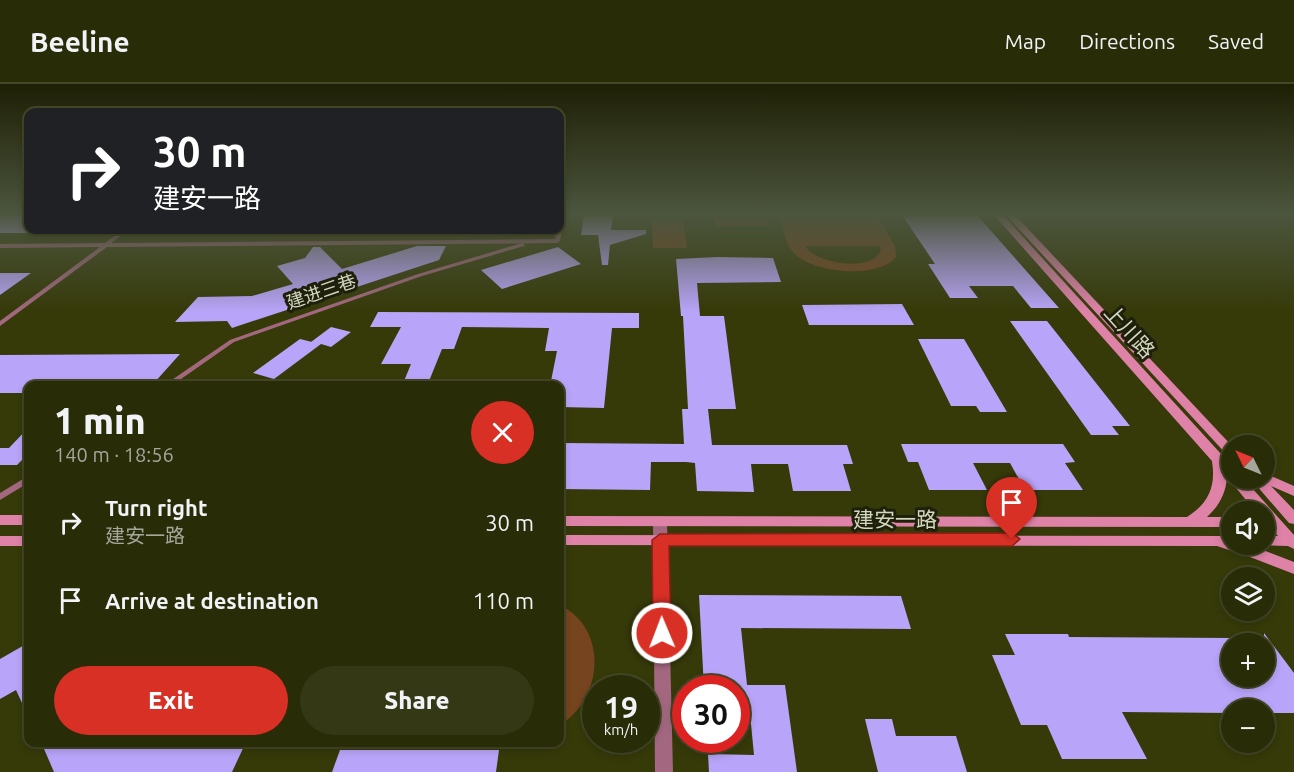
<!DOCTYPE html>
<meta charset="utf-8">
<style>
body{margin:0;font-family:Ubuntu,"Noto Sans SC",sans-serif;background:#343815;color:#f1f3f6;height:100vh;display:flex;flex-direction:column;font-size:22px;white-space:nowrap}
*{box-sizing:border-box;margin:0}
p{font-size:20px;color:#a5a79b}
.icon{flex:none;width:33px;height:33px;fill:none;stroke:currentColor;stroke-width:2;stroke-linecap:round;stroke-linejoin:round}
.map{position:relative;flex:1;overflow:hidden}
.drawer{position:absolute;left:24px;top:297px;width:540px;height:366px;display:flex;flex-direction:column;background:#282c07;border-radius:12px;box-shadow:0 3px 9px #0003,0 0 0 2px #444828}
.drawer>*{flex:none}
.top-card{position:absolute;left:24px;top:24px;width:540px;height:126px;border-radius:12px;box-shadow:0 3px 9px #0003,0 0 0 2px #444828;background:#202124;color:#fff;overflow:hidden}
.needle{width:39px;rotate:313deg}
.tools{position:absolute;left:1221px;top:351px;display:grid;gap:12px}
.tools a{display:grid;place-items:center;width:54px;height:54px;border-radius:50%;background:#282c07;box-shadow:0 3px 9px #0003,0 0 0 2px #444828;font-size:30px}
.speed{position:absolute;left:582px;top:591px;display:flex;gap:12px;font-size:30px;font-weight:700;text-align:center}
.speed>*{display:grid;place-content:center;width:78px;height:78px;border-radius:50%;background:#282c07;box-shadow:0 3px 9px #0003,0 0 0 2px #444828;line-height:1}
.speed small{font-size:15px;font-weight:400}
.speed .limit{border:9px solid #d22;background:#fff;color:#111}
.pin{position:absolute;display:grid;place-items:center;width:51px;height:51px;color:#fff;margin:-62px -26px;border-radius:50% 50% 50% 0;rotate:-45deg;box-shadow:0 0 6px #0007}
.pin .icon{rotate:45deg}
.me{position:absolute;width:66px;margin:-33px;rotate:359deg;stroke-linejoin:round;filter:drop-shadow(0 0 4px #0008)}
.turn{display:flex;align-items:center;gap:21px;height:126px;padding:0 30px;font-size:27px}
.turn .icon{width:78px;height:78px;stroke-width:2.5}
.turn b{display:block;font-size:42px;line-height:51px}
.round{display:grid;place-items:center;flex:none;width:63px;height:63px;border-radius:32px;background:#343815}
.summary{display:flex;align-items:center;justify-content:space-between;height:102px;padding:0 30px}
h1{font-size:36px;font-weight:800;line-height:45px}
.action{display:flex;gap:12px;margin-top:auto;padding:12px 30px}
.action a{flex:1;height:69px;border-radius:36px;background:#d93025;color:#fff;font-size:24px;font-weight:800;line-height:69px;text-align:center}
.action a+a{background:#343815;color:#f1f3f6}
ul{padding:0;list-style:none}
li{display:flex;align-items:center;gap:18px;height:78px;padding:0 30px}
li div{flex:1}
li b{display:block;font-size:22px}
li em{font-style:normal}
header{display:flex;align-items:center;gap:36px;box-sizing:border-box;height:84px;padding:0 30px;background:#282c07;border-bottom:2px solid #444828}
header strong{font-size:28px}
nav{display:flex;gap:33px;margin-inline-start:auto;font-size:21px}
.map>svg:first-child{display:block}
</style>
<header>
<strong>Beeline</strong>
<nav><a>Map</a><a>Directions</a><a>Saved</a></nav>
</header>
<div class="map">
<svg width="1294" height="688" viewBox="0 0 1294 688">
<rect width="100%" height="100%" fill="#363a09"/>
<g fill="#76441e" fill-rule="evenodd">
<polygon points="713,131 766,131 769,142 715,142"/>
<path d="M779,131h98l18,31 1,11c-18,23 -87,16 -104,-6 -7,-9 -9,-25 -13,-36zM805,162h74l2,4c-9,23 -65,14 -76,-4z"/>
<polygon points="652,135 683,135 687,164 653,164"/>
<path d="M560,521c48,24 44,92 0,120z"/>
<polygon points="287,659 521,659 506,662"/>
</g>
<g fill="#b8a4f8">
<rect x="0" y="131" width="28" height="18"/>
<polygon points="584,131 613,131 611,146 646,146 646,150 610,161 608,181 602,181 598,151 581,151"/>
<polygon points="902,131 977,131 1059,224 1031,224 1013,202 969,202 978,214 950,214 928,180 935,180"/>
<polygon points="417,162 446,162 439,176 232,244 227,237 175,238 198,213 252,212 293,200 277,182 305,174 313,163 320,163 342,185"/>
<polygon points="558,163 581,180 502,205 481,186"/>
<polygon points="717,173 773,174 781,198 697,199 700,232 724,232 736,325 708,325 712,361 847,361 853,380 843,380 851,407 793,407 788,380 751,380 754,408 697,407 695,379 686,378 651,378 650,406 560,405 560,359 684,360 682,325 688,325 683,232 681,232 676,175"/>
<polygon points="0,189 31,189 0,211"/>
<polygon points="902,220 914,241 809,241 802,221"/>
<polygon points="378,228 639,229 639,244 612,244 604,324 560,323 560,302 550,302 557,267 545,267 549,244 462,243 454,265 442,265 427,302 402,302 411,280 381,280 401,243 370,243"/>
<polygon points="1010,237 1047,237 1130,342 1112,342 1119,351 1091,351"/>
<polygon points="331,243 351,248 331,263 321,260 274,295 253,289 300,255 320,260 311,258"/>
<polygon points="918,255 964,255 1007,328 980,328 976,322 951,322"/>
<polygon points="180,270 154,299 28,302 28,309 0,309 0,271"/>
<polygon points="28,344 28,370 17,381 0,381 0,364 9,364"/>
<polygon points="901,360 1063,360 1075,378 1065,379 1083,406 1025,406 1010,379 973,379 987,406 929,406 918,378 908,378"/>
<polygon points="699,511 901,512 911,545 741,544 747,601 785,601 797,688 709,688 708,670 754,671 751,640 736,640 736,604 704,604"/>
<polygon points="1264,549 1294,589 1294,629 1264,629 1264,626 1232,626 1232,629 1122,628 1147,675 1062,675 1047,641 1021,641 992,571 1015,571 1005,550 1068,550 1069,553 1232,554 1232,592 1264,592"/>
<polygon points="28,559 28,632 16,606 0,615 0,575"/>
<polygon points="865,635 892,635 896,652 956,652 967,688 878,688"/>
<polygon points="41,658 246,658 232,688 54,688"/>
<polygon points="340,666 499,666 496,688 332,688"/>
</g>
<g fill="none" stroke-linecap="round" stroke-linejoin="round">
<g fill="#a3687f" fill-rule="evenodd">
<polygon points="560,131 563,131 562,140 560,141"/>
<polygon points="560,145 562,146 560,157 557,159 107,163 0,242 0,237 100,163 0,164 0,160 105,159 123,146 129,146 111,159 555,155 556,146"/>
<polygon points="522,159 525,161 524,162 422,192 234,258 171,302 163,302 230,256 418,190"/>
<polygon points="28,392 28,399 0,416 0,409"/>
</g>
<polygon fill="#a3687f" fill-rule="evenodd" points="660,432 665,433 667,437 673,688 655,688 653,437 655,433"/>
<g fill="#df82a8" fill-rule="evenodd">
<path d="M994,131h9l229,251v12h11l51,57v14l-6,-3 -29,-1 5,-1v-8h14l-14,-15v-9h-8l-29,-35c-1,16 -8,29 -20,40h25v10l-672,-1v-10l627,1c22,-14 29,-31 25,-56z"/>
<polygon points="1006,131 1015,131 1232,362 1232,373 1228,372"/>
<polygon points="1264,389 1294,402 1294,412 1271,402 1294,426 1294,440 1289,439 1250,394 1264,394"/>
<rect x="0" y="431" width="28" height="10"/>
<polygon points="560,451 1232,452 1232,460 1247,460 1294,478 1294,490 1250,473 1217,462 560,461"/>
<rect x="0" y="452" width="28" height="10"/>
</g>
</g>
<linearGradient id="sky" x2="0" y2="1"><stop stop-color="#1e2005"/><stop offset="0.57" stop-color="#4c553e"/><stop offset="1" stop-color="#4c553e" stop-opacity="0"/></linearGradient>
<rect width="1294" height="228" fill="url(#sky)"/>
<polygon fill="#d93025" stroke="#8d1f18" stroke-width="1.5" points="1012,449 1020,455 1012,462 669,462 671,549 668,554 662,557 655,554 653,549 652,456 660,450"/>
<g text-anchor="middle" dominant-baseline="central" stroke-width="6" stroke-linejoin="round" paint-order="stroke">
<g font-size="18" fill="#d3d7be" stroke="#1e200c">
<text transform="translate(321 207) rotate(-19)">建进三巷</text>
</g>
<g font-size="21" fill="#d3d7be" stroke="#1e200c">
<text transform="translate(1130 247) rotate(48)">上川路</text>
<text x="895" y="435">建安一路</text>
</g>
</g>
</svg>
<div class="tools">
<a><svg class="needle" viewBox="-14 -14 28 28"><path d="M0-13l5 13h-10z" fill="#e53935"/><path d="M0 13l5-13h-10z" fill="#a5a79b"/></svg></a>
<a><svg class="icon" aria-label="sound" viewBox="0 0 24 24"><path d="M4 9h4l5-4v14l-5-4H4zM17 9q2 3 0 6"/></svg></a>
<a><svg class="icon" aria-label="layers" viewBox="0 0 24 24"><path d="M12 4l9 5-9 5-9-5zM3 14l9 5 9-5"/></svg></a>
<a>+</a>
<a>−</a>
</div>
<div class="speed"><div>19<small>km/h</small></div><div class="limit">30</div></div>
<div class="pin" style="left:1012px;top:455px;background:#d93025"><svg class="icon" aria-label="arrive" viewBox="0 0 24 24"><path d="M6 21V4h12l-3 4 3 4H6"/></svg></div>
<svg class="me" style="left:662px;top:549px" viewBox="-20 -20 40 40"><circle r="17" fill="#d93025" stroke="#fff" stroke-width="3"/><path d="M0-11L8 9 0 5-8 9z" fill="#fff"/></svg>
<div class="top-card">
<div class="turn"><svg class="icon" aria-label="right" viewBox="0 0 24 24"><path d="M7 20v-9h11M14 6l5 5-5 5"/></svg><div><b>30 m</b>建安一路</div></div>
</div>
<section class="drawer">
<div class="summary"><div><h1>1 min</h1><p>140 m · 18:56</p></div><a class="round" style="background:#d93025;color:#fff"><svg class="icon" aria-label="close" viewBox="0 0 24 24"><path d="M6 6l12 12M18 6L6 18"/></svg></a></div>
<ul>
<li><svg class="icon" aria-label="right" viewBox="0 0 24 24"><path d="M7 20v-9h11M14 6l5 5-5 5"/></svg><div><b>Turn right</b><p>建安一路</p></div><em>30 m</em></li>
<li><svg class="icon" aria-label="arrive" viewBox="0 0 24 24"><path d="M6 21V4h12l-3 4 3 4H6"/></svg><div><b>Arrive at destination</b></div><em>110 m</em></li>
</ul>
<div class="action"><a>Exit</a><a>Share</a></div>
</section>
</div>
